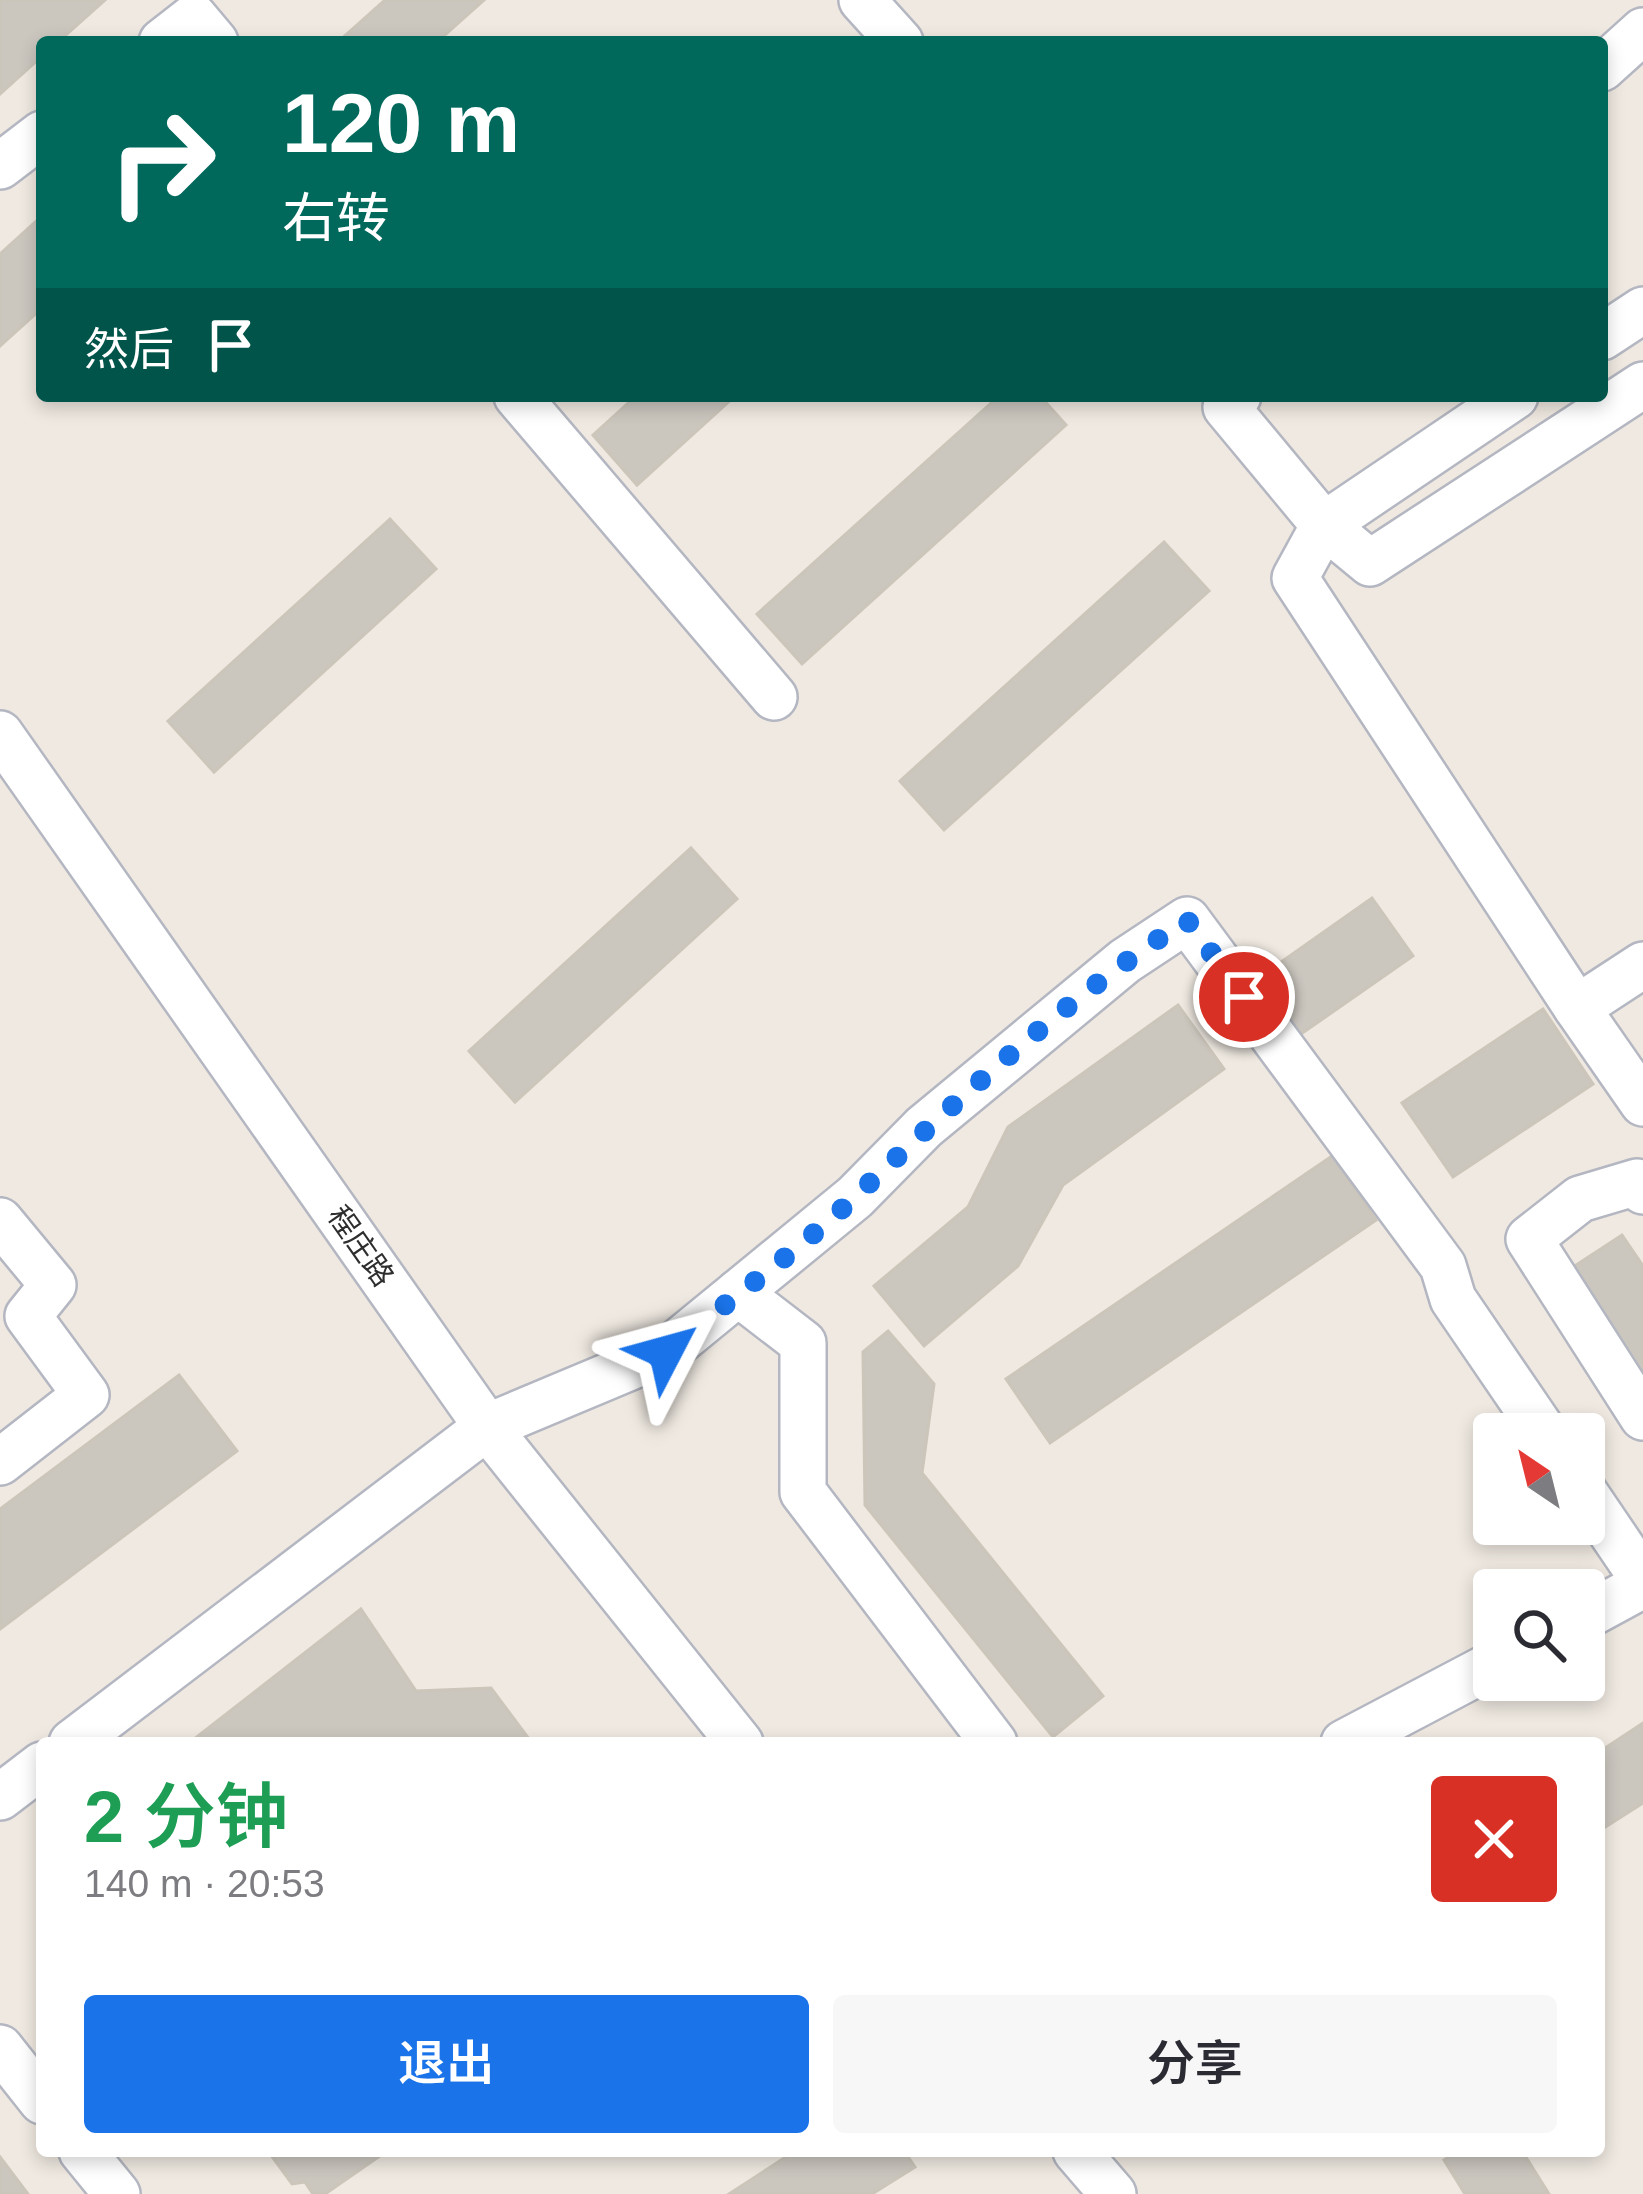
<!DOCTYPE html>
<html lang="zh">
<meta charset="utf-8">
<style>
body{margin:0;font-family:Arial,"Noto Sans SC",sans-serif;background:#f7f7f7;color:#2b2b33;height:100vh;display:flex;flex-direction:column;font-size:45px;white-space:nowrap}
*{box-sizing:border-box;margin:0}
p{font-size:39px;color:#7c7c81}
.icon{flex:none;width:66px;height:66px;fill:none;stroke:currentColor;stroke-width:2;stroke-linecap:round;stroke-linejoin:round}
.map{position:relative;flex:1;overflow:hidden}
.side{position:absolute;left:36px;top:1737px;width:1569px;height:420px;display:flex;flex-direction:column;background:#fff;border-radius:12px;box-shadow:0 6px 18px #0003}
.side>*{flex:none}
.top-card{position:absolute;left:36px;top:36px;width:1572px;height:366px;border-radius:12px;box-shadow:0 6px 18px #0003;background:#00695c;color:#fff;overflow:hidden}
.needle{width:78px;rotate:325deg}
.buttons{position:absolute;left:1473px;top:1413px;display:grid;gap:24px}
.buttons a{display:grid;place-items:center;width:132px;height:132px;border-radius:12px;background:#fff;box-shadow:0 6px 18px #0003;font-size:60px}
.pin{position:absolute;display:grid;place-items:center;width:102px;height:102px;color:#fff;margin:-51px;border:6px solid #fff;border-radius:50%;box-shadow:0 3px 12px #0007}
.me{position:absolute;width:132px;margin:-66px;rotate:51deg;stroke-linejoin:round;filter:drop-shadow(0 0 9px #0008)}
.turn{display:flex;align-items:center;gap:42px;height:252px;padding:0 48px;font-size:54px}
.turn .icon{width:156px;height:156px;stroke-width:2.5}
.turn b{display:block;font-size:84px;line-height:102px}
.then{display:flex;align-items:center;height:114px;padding:0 48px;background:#0003;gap:24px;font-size:45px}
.round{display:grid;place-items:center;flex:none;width:126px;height:126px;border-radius:12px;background:#f7f7f7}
.headline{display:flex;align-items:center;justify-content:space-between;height:204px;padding:0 48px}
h1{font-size:72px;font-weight:600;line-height:90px;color:#1e9e55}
.primary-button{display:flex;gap:24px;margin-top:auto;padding:24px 48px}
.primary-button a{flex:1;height:138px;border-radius:12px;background:#1a73e8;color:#fff;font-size:48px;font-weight:600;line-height:138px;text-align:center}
.primary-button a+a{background:#f7f7f7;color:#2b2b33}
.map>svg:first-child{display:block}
</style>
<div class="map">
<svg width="1643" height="2194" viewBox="0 0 1643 2194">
<rect width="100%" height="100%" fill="#efe9e1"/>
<g fill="#cbc7bf" stroke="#cbc5ba" stroke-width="3">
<polygon points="0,0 105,0 58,42 42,42 42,56 0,94"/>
<polygon points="385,0 484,0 437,42 338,42"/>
<polygon points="42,216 42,308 0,346 0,254"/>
<polygon points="636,396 735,396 637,485 593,435"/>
<polygon points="999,396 1040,396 1066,425 802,664 757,614"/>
<polygon points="390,519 436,569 214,772 168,721"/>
<polygon points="1164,542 1209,591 944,830 900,781"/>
<polygon points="691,848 737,899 515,1102 469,1051"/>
<polygon points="1372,898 1413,956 1301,1034 1260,977"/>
<polygon points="1178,1005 1224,1069 1063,1185 1018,1266 924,1346 874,1286 968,1207 1008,1127"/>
<polygon points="1543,1009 1593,1084 1453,1177 1402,1103"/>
<polygon points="1332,1156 1376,1220 1050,1443 1006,1379"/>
<polygon points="1622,1235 1643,1266 1643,1372 1631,1380 1561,1275"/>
<polygon points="888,1331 934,1384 922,1473 1103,1696 1053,1737 865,1505 863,1352"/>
<polygon points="179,1375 237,1451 0,1629 0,1509"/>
<polygon points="361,1609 416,1691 491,1688 532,1743 189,1743"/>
<polygon points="1643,1723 1643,1803 1599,1831 1599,1752"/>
<polygon points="268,2151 387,2151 325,2194 313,2194 305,2182 292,2184"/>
<polygon points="795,2151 904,2151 915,2167 872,2194 729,2194"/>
<polygon points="1458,2151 1522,2151 1549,2194 1465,2194 1444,2160"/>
<polygon points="0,2157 28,2194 0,2194"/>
</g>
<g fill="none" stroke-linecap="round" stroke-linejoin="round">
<g stroke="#b4b7c1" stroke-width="50">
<g id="street">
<polyline points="862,0 900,42"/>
<polyline points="162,42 194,17 215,42"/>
<polyline points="1602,68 1643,31"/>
<polyline points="0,166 42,134"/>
<polyline points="1602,337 1643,310"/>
<polyline points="1643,385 1370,563 1324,525 1295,578 1577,1008 1643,965"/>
<polyline points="517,396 774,697"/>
<polyline points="1238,396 1226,407 1324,525 1515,396"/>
<polyline points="0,734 487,1427 740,1743"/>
<polyline points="1577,1008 1643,1103"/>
<polyline points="1643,1191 1637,1182 1580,1199 1529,1239 1643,1417"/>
<polyline points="0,1221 53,1285 28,1316 86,1395 0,1462"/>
<polyline points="738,1293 803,1343 803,1492 994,1743"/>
<polyline points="1584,1492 1643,1579"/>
<polyline points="1584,1617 1643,1585"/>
<polyline points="72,1743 487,1427 666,1352 855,1197 924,1127 1125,961 1187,920 1443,1266 1453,1299 1545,1434"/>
<polyline points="1344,1743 1494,1664"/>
<polyline points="0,1797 42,1765"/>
<polyline points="0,2048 42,2101"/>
<polyline points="82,2151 117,2194"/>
<polyline points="1076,2151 1113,2194"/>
</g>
</g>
<use href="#street" stroke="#fff" stroke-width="45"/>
</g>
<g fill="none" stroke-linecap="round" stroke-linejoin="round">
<path stroke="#1a73e8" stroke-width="21" stroke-dasharray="0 37.8" d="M666,1352c63,-52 132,-101 191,-157 104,-99 210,-197 330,-275l57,77"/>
</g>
<g text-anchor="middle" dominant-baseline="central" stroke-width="9" stroke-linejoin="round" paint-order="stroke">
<g font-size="30" fill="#2e2e2e" stroke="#fff">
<text transform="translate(361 1246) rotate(55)">程庄路</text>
</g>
</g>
</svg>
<div class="buttons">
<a><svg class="needle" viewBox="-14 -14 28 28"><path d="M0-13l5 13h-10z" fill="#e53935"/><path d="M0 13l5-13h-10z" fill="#7c7c81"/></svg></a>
<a><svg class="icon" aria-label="search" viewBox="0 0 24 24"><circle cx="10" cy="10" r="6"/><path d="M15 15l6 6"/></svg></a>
</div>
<div class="pin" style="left:1244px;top:997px;background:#d93025"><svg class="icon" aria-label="arrive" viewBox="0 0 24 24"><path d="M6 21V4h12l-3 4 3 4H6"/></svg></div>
<svg class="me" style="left:666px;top:1352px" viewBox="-20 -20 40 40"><path d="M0-17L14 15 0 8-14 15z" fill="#1a73e8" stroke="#fff" stroke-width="4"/></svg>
<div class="top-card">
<div class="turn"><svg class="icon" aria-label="right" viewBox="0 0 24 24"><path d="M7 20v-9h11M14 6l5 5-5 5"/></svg><div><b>120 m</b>右转</div></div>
<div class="then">然后<svg class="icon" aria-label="arrive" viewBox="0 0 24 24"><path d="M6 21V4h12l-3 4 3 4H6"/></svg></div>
</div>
<section class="side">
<div class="headline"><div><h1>2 分钟</h1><p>140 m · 20:53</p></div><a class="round" style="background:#d93025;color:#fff"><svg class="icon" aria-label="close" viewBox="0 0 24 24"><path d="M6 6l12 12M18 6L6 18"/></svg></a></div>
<div class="primary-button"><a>退出</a><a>分享</a></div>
</section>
</div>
